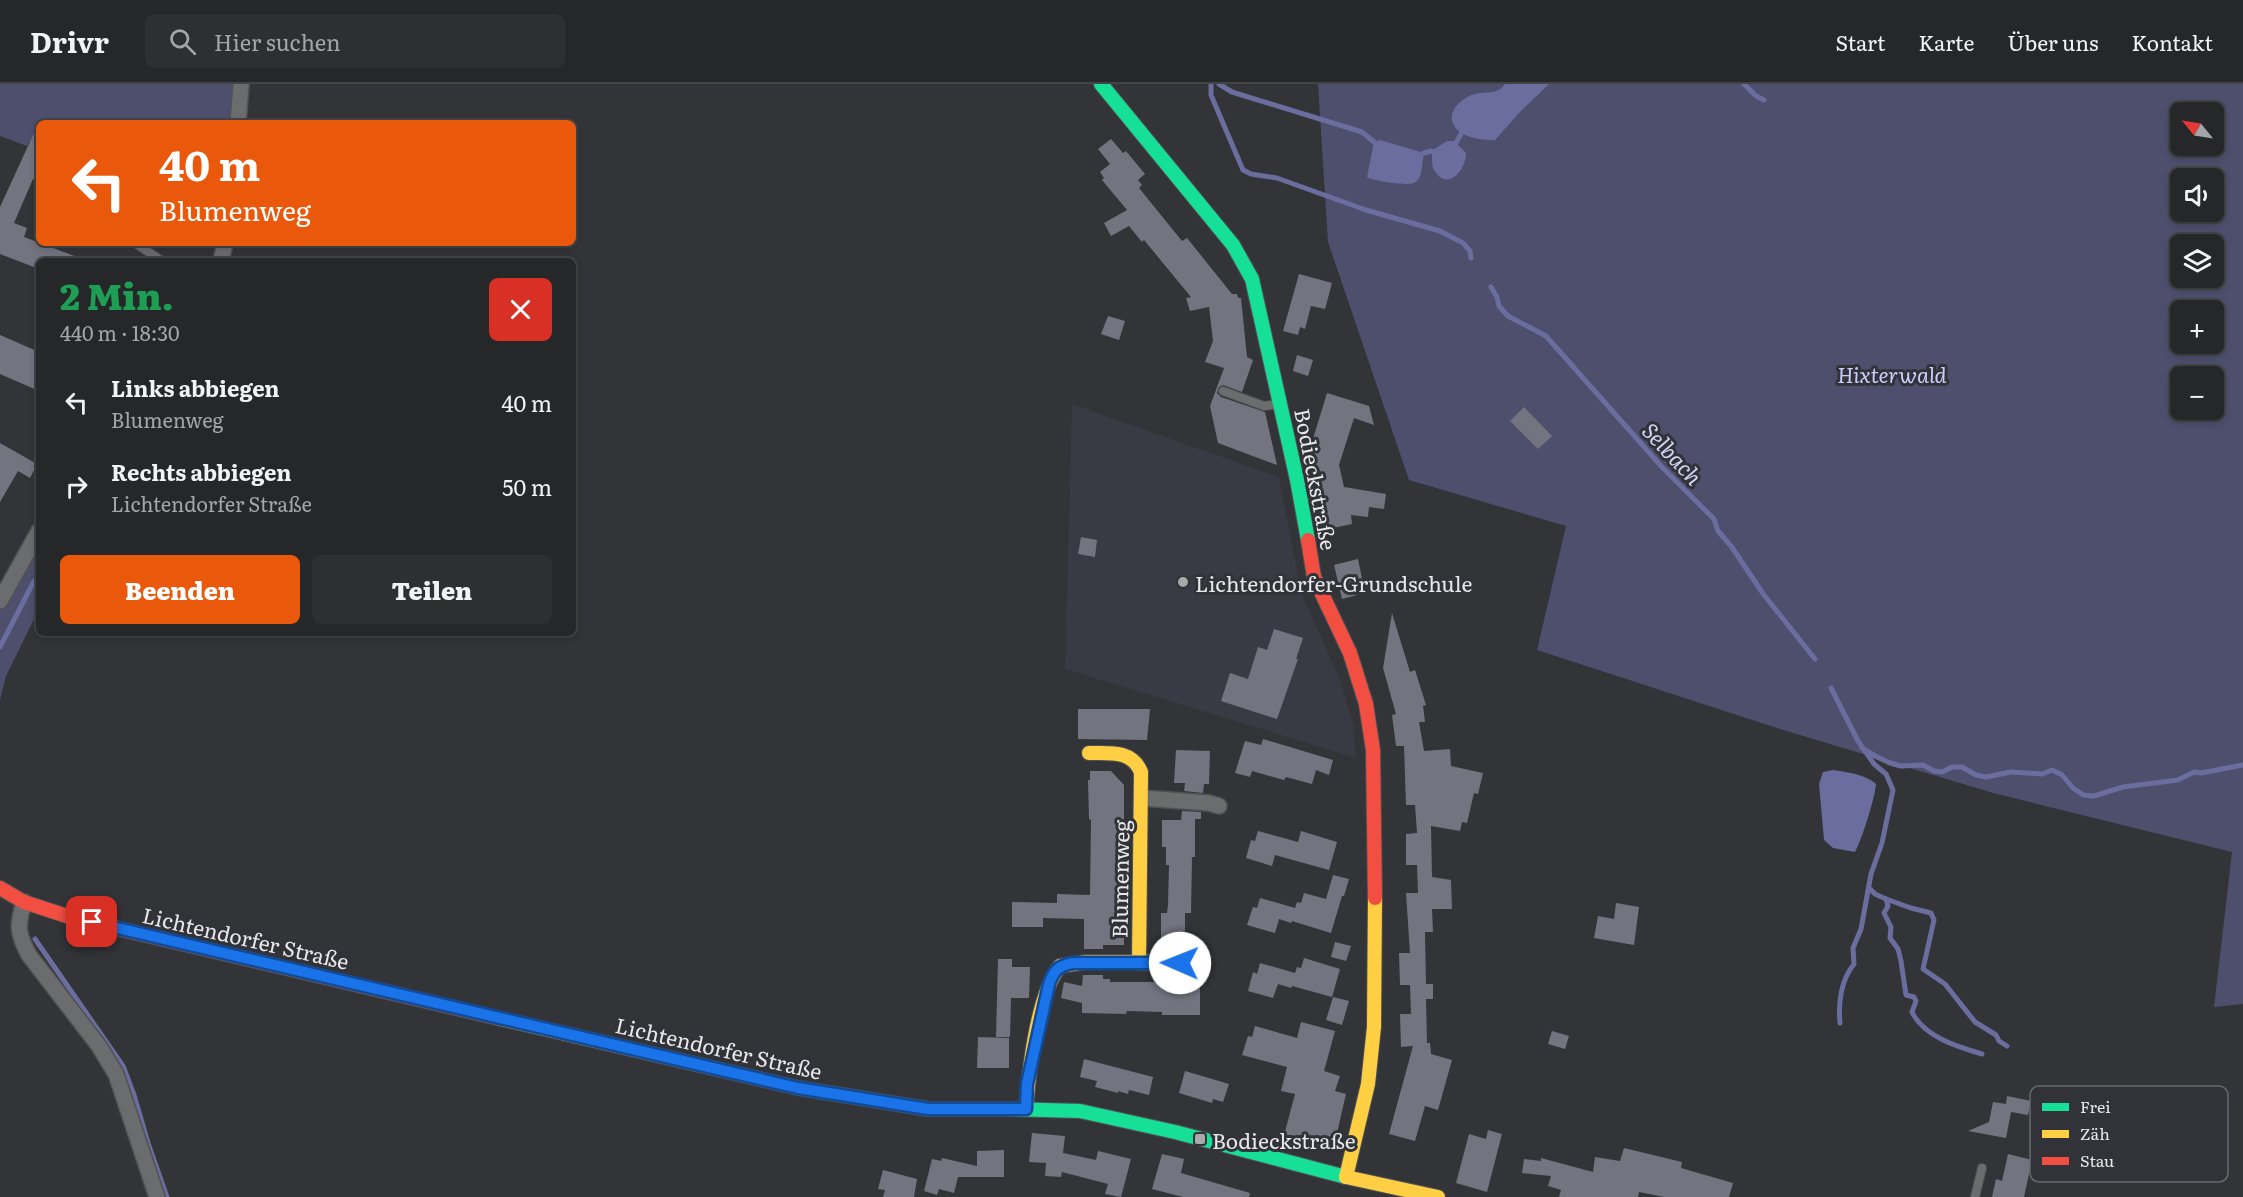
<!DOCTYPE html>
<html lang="de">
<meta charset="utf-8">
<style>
body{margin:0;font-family:Literata,serif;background:#2e2f31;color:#f1f3f6;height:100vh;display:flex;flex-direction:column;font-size:22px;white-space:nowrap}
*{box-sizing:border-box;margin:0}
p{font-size:20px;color:#a4a5a8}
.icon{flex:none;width:33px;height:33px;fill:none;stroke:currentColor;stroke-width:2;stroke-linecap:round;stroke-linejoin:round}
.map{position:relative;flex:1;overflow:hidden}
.drawer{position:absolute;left:36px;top:174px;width:540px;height:378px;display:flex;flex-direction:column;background:#262729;border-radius:9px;box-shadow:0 3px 9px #0003,0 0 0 2px #424446}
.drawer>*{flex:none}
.guide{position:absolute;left:36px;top:36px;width:540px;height:126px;border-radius:9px;box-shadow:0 3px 9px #0003,0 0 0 2px #424446;background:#ea580c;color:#fff;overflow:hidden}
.needle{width:39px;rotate:300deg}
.tools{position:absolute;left:2170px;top:18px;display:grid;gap:12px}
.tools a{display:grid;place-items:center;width:54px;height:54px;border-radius:9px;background:#262729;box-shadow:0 3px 9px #0003,0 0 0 2px #424446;font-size:30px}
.pin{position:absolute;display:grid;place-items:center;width:51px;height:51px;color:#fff;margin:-26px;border-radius:12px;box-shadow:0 3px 9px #0006}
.me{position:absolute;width:66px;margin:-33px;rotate:271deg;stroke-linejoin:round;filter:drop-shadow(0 0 4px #0008)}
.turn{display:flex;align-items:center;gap:21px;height:126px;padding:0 24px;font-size:27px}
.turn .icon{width:78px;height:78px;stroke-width:2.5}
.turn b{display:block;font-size:42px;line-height:51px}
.round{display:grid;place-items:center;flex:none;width:63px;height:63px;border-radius:9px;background:#2e2f31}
.overview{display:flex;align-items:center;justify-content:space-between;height:102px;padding:0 24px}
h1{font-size:36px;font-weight:800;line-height:45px;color:#1e9e55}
.cta{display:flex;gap:12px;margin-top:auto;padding:12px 24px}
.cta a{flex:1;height:69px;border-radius:9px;background:#ea580c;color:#fff;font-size:24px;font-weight:800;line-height:69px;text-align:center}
.cta a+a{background:#2e2f31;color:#f1f3f6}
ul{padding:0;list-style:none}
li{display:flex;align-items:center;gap:18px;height:84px;padding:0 24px}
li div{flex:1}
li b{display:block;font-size:22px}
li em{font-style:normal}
header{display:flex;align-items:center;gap:36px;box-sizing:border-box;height:84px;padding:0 30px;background:#262729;border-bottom:2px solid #424446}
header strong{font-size:28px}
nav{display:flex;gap:33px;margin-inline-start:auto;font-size:21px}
.search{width:420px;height:54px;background:#2e2f31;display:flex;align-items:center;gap:15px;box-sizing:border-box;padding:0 21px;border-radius:9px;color:#a4a5a8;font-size:22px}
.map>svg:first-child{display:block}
</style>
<header>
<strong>Drivr</strong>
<div class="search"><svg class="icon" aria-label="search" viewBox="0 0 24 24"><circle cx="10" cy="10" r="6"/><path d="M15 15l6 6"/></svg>Hier suchen</div>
<nav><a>Start</a><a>Karte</a><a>Über uns</a><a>Kontakt</a></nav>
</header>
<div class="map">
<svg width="2243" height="1113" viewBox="0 0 2243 1113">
<rect width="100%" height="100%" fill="#333437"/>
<polygon fill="#393a44" points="1072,320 1279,393 1302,511 1339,593 1353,639 1356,674 1065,585"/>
<g fill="#4d4f6d" fill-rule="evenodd">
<polygon points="0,0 241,0 237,39 39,39 39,59 29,58 27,62 0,52"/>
<path d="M1318,0h925v920l-29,3 18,-155 -239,-59 -213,-64 -243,-79 29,-124 -157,-46 -81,-238zM2181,28h33v34h-33zM2181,94h33v34h-33zM2181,160h33v34h-33zM2181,226h33v34h-33zM2181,292h33v34h-33z"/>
<polygon points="39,452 39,525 6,592 0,616 0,522"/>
</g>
<g fill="#6b6d9f">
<path d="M1505,0h44l-29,28 -25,28c-10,0 -22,-1 -32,-6 -5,-2 -10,-8 -11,-14 -2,-12 12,-23 23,-26 11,-3 23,1 30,-10z"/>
<path d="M1380,56l44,13c-2,8 -1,23 -8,29 -6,5 -42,-1 -49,-5l7,-35z"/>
<path d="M1447,57h7l12,12c0,18 -19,39 -32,17 -3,-6 -1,-12 -3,-19z"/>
<path d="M1833,686c14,2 32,4 43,14 -1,14 -14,55 -21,68l-22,-4 -9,-8 -5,-56 4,-12z"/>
</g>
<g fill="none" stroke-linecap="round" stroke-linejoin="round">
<g stroke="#6b6d9f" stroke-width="5">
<polyline points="1211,0 1211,11 1243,86 1251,90 1277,94 1366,126 1440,147 1463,159 1470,167 1471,174"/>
<polyline points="1219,0 1232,8 1362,48 1374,58"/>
<polyline points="1744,0 1756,12 1764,16"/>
<polyline points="1456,59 1461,50"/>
<polyline points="1424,69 1431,67"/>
<polyline points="1491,203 1497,213 1499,222 1508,232 1546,252 1661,382 1714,435 1718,447 1731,462 1764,511 1815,575"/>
<polyline points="0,563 34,497"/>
<path d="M1831,604l27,53 16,23 12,10 7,16 -11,53 -11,31 -10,55 -8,19 1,16c-13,16 -16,39 -14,59"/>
<polyline points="1862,664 1875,672 1890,679 1901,682 1923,681 1934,687 1942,688 1952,683 1962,683 1976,691 1986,693 2011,688 2042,690 2052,686 2062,691 2073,704 2083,711 2094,712 2123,703 2178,696 2194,688 2201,689 2243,681"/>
<path d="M1869,804l6,6 11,5 2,7 -4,7 7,14 -1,11 8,11 3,12 5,34 8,2 2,4 -4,11c12,25 46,35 70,42"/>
<polyline points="1886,815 1911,824 1931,829 1934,836 1923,885 1945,900 1975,938 1996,951 1999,957 2007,962"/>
<polyline points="35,855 123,982 134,1011 148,1059 167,1113"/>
</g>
</g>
<g fill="#737480">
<polygon points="39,38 39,97 33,95 14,139 27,144 24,153 85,176 39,177 39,185 0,170 0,123"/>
<polygon points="1111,55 1123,69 1126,67 1145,90 1138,96 1142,101 1139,104 1182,157 1187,154 1232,210 1237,210 1238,214 1241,214 1247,273 1253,276 1242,308 1223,301 1219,303 1217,309 1221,313 1265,328 1277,381 1218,359 1210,322 1224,284 1205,278 1213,257 1209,223 1190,227 1186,214 1191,213 1144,156 1142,158 1129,142 1111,152 1104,139 1127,126 1102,96 1104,94 1100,88 1110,80 1098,65"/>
<polygon points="1299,190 1332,199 1325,225 1311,222 1305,245 1300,243 1298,251 1283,247"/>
<polygon points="1108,232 1125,237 1119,256 1101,250"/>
<polygon points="0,251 39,268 39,307 0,290"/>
<polygon points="1297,271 1313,276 1308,292 1293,287"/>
<polygon points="1327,309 1369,322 1374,341 1354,334 1339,381 1344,403 1386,410 1384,425 1369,423 1368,433 1351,431 1352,440 1328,445 1319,402 1315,403 1309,368"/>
<polygon points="1524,323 1552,352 1538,365 1510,337"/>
<polygon points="0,359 37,380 30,394 18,387 0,418"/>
<polygon points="1081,453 1097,456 1095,473 1078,470"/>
<polygon points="1358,475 1365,509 1342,515 1334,481"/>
<polygon points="1392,529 1410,588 1415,586 1426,621 1423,622 1425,638 1419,638 1424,667 1450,665 1451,682 1483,689 1478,710 1474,709 1467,739 1462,738 1460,747 1431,742 1432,793 1451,796 1452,825 1432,825 1433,848 1425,848 1426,900 1433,900 1433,915 1426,915 1427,959 1430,959 1431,970 1452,976 1438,1026 1425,1022 1415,1057 1389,1050 1413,962 1401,963 1400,930 1411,930 1410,901 1400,901 1399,869 1410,869 1406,809 1418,809 1417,781 1406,781 1406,750 1417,749 1415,721 1406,721 1404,662 1396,662 1392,631 1396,630 1383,584"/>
<polygon points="1274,545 1303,554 1296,575 1298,575 1277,635 1221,617 1230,589 1248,595 1258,563 1267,566"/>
<polygon points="1078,625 1150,625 1147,656 1078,655"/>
<polygon points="1263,655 1333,676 1329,691 1316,686 1312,700 1286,693 1284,696 1252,687 1250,693 1235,689 1245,657 1261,661"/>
<polygon points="1176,666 1210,667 1209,700 1204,700 1203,709 1184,707 1185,699 1174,699"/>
<polygon points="1090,687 1111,687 1124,701 1124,861 1103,861 1103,865 1084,865 1084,835 1043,834 1043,843 1012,843 1012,818 1057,819 1057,810 1090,811 1091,736 1089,735 1088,696 1090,696"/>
<polygon points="1182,727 1201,728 1201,735 1195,735 1195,773 1192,773 1191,829 1185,829 1185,856 1161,856 1161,829 1167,829 1168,821 1169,781 1166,781 1166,763 1162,763 1162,736 1181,736"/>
<polygon points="1258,747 1298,758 1301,747 1337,758 1329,786 1275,771 1272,782 1246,774 1251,756 1255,757"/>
<polygon points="1333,791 1349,795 1344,812 1342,812 1331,849 1292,837 1291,839 1279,835 1275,849 1247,841 1253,823 1257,824 1260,814 1295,824 1297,818 1301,819 1304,809 1326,815"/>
<polygon points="1616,819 1639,823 1634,861 1594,854 1598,832 1614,835"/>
<polygon points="1335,858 1351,862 1346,877 1331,873"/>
<polygon points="1304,874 1340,885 1332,913 1292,902 1291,904 1278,900 1273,914 1248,907 1253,888 1257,890 1260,879 1295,889 1297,883 1301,884"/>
<polygon points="998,875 1012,875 1012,883 1030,883 1029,914 1011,914 1010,953 996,953"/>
<polygon points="1083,891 1103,891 1103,895 1110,895 1110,898 1170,898 1170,895 1200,896 1200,931 1162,931 1162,928 1127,927 1126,930 1082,929 1082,919 1061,914 1064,898 1082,902"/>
<polygon points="1333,913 1349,917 1342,941 1326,936"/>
<polygon points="1301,938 1335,947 1324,987 1340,992 1335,1007 1346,1010 1334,1062 1327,1066 1283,1055 1295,1010 1281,1007 1287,983 1242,971 1248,952 1252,953 1255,942 1297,954"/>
<polygon points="1552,947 1569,952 1565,965 1548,960"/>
<polygon points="978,953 1009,954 1009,984 977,984"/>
<polygon points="1084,975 1153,993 1149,1011 1129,1006 1128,1010 1118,1007 1118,1009 1095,1003 1097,997 1080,993"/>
<polygon points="1185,987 1229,1000 1223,1018 1213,1015 1212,1019 1179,1009"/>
<polygon points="2007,1012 2031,1017 2028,1031 2011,1028 2006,1054 1968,1047 1989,1038 1993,1018 2006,1020"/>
<polygon points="1488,1046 1502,1050 1487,1108 1456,1099 1469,1050 1486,1055"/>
<polygon points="1032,1049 1065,1052 1063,1069 1096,1076 1098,1067 1131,1075 1121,1113 1105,1110 1108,1100 1062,1088 1061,1093 1045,1092 1046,1079 1029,1078"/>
<polygon points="1624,1064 1682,1078 1681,1084 1733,1099 1729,1113 1664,1113 1639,1108 1638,1113 1559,1113 1561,1106 1548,1102 1551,1092 1522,1089 1524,1075 1541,1077 1541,1074 1593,1088 1595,1073 1620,1077"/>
<polygon points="1004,1066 1004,1093 958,1093 954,1109 939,1105 937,1111 924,1107 932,1075 941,1077 942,1074 977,1082 977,1067"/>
<polygon points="1162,1070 1184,1075 1181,1089 1250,1109 1249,1113 1183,1113 1152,1105"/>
<polygon points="2008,1070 2032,1076 2024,1113 1992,1113 1996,1095 2002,1097"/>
<polygon points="883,1086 917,1095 914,1113 883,1113 885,1106 878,1105"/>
</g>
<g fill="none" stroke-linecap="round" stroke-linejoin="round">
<g stroke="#515154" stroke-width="10">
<g id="lane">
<polyline points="135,159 162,177"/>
<polyline points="1223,307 1264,322 1278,320"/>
<polyline points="1975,1113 1982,1084"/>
</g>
</g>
<g stroke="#515154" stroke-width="18">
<g id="street">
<polyline points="238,39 241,0"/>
<polyline points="221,177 225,159"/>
<polyline points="0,517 39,447"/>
<polyline points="1142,714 1209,719 1219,722"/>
<path d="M24,818c-7,24 -7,31 5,53l70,91 17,28 41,123"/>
<polyline points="1139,878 1180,879"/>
</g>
</g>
<g stroke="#515154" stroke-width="16">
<g id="fast">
<polyline points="1101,0 1233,161 1252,195 1297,396 1308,456"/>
<polyline points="1007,1025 1080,1027 1175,1048 1346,1093"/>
</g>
</g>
<g stroke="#515154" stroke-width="16">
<g id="slow">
<polyline points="502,935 798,1004 928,1025 1007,1025"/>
<path d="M1026,1025c3,-38 11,-114 34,-143l26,-4h53l2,-190c-9,-22 -31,-19 -52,-19"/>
<polyline points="1346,1093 1368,1000 1374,943 1375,814"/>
<polyline points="1346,1093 1438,1113"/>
</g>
</g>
<g stroke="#515154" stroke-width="16">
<g id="jam">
<polyline points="1308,456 1314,493 1350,569 1366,620 1373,666 1375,814"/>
<polyline points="0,804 24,818 73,834 502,935"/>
</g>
</g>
<use href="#lane" stroke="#6b6c6e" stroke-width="8"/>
<use href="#street" stroke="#6b6c6e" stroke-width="15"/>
<use href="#fast" stroke="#16e098" stroke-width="14"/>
<use href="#slow" stroke="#ffcf43" stroke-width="14"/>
<use href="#jam" stroke="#f24e42" stroke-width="14"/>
</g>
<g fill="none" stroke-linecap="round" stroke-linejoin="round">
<g stroke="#114b97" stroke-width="15">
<path id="route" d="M92,838l706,166 130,21h98l1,-25 22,-100c5,-14 10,-19 25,-21h106"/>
</g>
<use href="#route" stroke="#1a73e8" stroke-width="10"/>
</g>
<g fill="#a9a9ac" stroke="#323338" stroke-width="2">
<circle cx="1183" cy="498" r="6"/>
<rect x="1194" y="1049" width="12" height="12" rx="3"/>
</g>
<g text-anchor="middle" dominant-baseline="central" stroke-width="6" stroke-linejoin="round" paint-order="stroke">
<g font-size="21" font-style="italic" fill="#cacefe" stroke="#323338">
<text x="1892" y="289">Hixterwald</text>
</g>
<g font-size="21" fill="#e8e8eb" stroke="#323338">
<text transform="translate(1317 395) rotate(79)">Bodieckstraße</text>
<text transform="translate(1119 795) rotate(-89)">Blumenweg</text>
<text transform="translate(246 853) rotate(13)">Lichtendorfer Straße</text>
<text transform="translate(719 963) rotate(13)">Lichtendorfer Straße</text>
</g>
<g font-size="21" fill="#e8e8eb" stroke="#323338" text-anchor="start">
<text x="1195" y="498">Lichtendorfer-Grundschule</text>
<text x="1212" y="1055">Bodieckstraße</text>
</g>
<g font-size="22" font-style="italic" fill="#d0d3f4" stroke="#323338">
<text transform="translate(1673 369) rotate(47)">Selbach</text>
</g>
</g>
<rect x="2030" y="1002" width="198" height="96" rx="9" fill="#323338" stroke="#69696e" stroke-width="1.5"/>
<rect x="2042" y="1019" width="27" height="8" fill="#16e098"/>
<rect x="2042" y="1046" width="27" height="8" fill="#ffcf43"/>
<rect x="2042" y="1073" width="27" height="8" fill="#f24e42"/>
<g font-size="16" fill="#e8e8eb">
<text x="2080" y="1029">Frei</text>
<text x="2080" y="1056">Zäh</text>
<text x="2080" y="1083">Stau</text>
</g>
</svg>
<div class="tools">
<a><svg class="needle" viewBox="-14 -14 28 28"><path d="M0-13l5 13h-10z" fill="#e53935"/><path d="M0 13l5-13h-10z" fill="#a4a5a8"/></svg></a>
<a><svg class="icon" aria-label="sound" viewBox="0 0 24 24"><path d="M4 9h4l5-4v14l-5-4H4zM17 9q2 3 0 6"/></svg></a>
<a><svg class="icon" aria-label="layers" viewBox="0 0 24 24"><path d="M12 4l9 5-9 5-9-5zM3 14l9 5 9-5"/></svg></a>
<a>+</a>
<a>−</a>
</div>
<div class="pin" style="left:92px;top:838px;background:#d93025"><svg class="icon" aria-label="arrive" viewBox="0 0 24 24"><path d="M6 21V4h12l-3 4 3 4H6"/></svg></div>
<svg class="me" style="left:1180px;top:879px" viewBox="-20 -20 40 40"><circle r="19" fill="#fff"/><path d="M0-13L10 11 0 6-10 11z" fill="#1a73e8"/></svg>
<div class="guide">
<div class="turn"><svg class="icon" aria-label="left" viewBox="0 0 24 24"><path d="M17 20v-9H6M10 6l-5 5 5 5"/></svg><div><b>40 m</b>Blumenweg</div></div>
</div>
<section class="drawer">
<div class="overview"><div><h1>2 Min.</h1><p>440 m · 18:30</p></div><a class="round" style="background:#d93025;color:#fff"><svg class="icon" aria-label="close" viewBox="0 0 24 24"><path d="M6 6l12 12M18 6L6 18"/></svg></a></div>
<ul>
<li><svg class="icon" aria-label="left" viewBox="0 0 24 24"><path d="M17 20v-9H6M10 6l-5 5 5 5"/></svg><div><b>Links abbiegen</b><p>Blumenweg</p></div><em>40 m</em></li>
<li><svg class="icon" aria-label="right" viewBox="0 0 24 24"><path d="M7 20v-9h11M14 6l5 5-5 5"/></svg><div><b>Rechts abbiegen</b><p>Lichtendorfer Straße</p></div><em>50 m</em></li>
</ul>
<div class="cta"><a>Beenden</a><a>Teilen</a></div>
</section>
</div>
